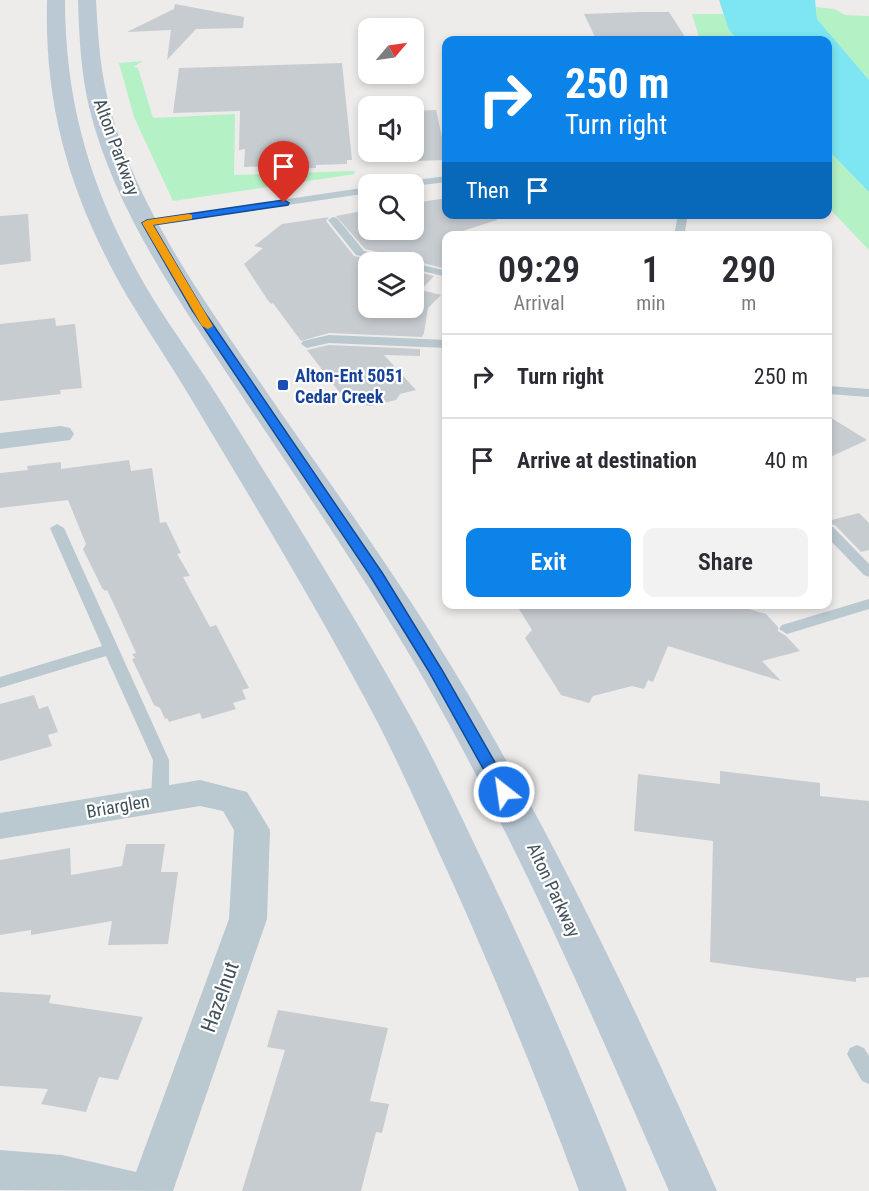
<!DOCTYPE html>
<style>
body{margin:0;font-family:"Roboto Condensed",sans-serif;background:#f2f2f3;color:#2b2b33;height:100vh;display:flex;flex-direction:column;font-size:22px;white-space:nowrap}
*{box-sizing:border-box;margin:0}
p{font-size:20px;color:#7c7c81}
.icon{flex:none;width:33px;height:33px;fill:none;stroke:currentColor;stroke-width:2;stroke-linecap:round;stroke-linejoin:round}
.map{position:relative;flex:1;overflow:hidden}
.panel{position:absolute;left:442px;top:231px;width:390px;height:378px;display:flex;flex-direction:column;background:#fff;border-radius:12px;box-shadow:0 3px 9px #0003}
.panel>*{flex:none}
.guide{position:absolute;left:442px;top:36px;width:390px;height:183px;border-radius:12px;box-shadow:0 3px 9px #0003;background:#0b83e8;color:#fff;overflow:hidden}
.needle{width:39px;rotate:61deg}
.controls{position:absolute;left:358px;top:18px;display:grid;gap:12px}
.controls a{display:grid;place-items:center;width:66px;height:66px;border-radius:12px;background:#fff;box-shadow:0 3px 9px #0003;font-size:30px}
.pin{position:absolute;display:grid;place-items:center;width:51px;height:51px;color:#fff;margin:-62px -26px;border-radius:50% 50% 50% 0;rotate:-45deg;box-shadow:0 0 6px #0007}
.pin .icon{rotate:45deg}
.me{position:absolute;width:66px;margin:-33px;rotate:330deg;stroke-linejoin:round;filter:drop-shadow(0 0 4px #0008)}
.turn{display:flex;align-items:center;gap:21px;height:126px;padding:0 24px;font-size:27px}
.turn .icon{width:78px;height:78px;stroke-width:2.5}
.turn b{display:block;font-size:42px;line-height:51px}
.then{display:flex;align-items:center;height:57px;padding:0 24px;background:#0003;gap:12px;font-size:22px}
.eta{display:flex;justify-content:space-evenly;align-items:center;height:102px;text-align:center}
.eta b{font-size:36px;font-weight:600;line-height:42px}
.primary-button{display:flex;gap:12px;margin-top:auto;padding:12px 24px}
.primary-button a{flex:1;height:69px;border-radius:12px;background:#0b83e8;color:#fff;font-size:24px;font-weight:600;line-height:69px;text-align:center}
.primary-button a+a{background:#f2f2f3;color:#2b2b33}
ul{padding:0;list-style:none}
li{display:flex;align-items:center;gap:18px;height:84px;padding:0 24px;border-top:2px solid #e1e1e2}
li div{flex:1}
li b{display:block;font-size:22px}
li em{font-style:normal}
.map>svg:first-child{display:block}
</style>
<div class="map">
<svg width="869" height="1191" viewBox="0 0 869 1191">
<rect width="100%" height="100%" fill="#eeebeb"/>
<g fill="#b4f1c5">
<polygon points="816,7 834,9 845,15 869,16 869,80 817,19"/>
<polygon points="692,14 724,14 729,30 738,40 700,40"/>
<polygon points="143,61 133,67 138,68 153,118 235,114 234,175 354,171 355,174 173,201 134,117 119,63"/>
<polygon points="828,150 869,192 869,250 828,207"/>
</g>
<polygon fill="#7de6f2" points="719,0 815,0 817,19 869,80 869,192 828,150 828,40 738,40 729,30"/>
<g fill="#c7ccd1">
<polygon points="175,4 244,17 243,28 196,29 167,60 171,30 127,32 174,9"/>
<polygon points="641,12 669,12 687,40 608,40 595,37 584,14"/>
<polygon points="342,63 352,160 347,160 347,164 316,165 316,168 274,169 274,166 244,167 245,149 239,150 240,111 173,113 179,68"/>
<polygon points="436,110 447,160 414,161 414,111"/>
<polygon points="447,198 447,214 496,214 497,220 447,236 447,263 443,268 415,261 407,262 404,258 365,249 336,216 362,211 369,220 369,230 414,230 414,203"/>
<polygon points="28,214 31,261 0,265 0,216"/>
<polygon points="329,217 326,221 354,256 380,262 369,262 369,308 414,308 414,271 434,276 421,290 441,295 428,308 424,333 422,337 329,333 301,341 273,303 271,304 267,299 244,264 263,248 254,246 282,224"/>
<polygon points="55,318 56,326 75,324 82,388 60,390 61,394 0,401 0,324"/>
<polygon points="329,345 420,349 420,356 384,355 416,390 400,394 396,400 371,406 347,402 307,350"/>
<polygon points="828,416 867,440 828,458"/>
<polygon points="129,460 131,471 152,468 160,523 166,522 181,553 177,554 190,576 183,577 210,627 216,625 249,688 242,690 246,699 233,703 236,709 202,719 200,713 169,722 167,718 165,719 160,708 154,705 132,659 135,658 132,654 136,653 117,611 107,590 105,591 102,588 83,549 86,544 68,500 0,508 0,473 28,470 27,466 61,462 61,469"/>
<polygon points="859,513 869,523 869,550 861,552 835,525 828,524 828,521"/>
<polygon points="516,604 732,604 766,614 778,627 778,631 786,636 800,651 762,661 781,681 668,646 653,682 648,680 644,689 632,686 593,696 589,703 561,695 525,638 532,630"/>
<polygon points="34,695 39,709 48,706 58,732 48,735 52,746 0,761 0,704"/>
<polygon points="720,771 820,783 820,796 869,801 869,977 856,978 856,982 710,962 713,841 634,831 638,774 720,784"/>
<polygon points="126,844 165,844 161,872 178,872 168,944 108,945 112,921 31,935 31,930 0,935 0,860 70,848 71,875 122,866"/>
<polygon points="0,992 51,995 49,1003 143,1017 118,1080 99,1077 86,1112 41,1104 48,1089 0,1086"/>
<polygon points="278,1010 388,1028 370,1101 389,1104 382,1133 376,1132 361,1191 242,1191 285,1050 267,1047"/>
</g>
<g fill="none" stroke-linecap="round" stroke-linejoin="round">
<g fill="#bac8cf" fill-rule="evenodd">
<polygon points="447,176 447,182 414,186 403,184 408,181"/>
<polygon points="369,187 369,193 147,226 142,223 147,220"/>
<polygon points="678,214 688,214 684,236 674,236"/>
<polygon points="333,217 337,218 364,251 404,260 405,262 388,262 356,255 328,220"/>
<polygon points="414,263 447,271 447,277 414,269"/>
<polygon points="329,335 447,340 447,348 329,343 307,348 301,344 303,341"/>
<polygon points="828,386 869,389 869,397 828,394"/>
<polygon points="57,524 64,528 169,760 169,798 166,803 160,804 154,803 151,798 153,760 106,656 0,688 0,677 102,646 50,528"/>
<polygon points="828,526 833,527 869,564 869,577 864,575 828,538"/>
<polygon points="869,599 869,609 787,634 779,629 782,625"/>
<polygon points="857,1045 864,1048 869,1056 869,1084 862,1081 847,1054 850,1048"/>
</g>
<g fill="#bac8cf" fill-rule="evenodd">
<polygon points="61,426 70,428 74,434 70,440 0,449 0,433"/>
<polygon points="200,780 247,792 270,830 267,919 173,1191 0,1190 0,1150 62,1155 136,1172 229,919 234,830 223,811 200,806 0,839 0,813"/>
</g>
<g fill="#bac9d4" fill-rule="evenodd">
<path d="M47,0h18c0,111 30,202 87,297 21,34 45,66 66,100 67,108 135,215 196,326 28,51 52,104 77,156 49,103 94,206 136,312h-48c-39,-106 -82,-209 -128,-312 -24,-52 -47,-105 -73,-156 -58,-111 -124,-219 -188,-326 -20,-34 -43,-67 -63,-101 -55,-96 -83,-185 -80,-296z"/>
<path d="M78,0h18c2,36 4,72 14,108 27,98 88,184 145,267 67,98 137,193 198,294 101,167 185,344 264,522h-48c-77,-177 -154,-354 -251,-522 -59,-101 -126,-197 -190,-294 -55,-83 -115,-170 -139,-268 -8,-35 -10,-71 -11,-107z"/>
</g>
</g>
<polygon fill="#1a73e8" stroke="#114b97" stroke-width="1.5" points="284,200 289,203 288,205 153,225 203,310 383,574 442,670 512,792 510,797 499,797 428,670 369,574 192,310 142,223 147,220"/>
<polygon fill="#f59e0b" points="189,214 192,215 192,219 153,225 213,326 208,329 202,326 142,223 147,220"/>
<rect fill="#1a4fb4" stroke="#fff" stroke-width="2" x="277" y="379" width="12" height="12" rx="3"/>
<g text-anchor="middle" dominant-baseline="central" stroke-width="4.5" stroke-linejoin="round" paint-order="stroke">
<g font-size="18" fill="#42515a" stroke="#fff">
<text transform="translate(117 147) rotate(70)">Alton Parkway</text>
<text transform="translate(118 806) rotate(-10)">Briarglen</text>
<text transform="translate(554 890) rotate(65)">Alton Parkway</text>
</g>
<g font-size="18" font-weight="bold" fill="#164399" stroke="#fff" text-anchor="start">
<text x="295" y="375">Alton-Ent 5051<tspan x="295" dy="21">Cedar Creek</tspan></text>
</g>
<g font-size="21" fill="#42515a" stroke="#fff">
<text transform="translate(220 997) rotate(-70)">Hazelnut</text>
</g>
</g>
</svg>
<div class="controls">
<a><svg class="needle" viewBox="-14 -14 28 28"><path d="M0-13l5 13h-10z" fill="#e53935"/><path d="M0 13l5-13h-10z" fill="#7c7c81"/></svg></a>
<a><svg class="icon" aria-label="sound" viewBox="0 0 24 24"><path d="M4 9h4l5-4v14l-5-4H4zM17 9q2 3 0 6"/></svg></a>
<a><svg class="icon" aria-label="search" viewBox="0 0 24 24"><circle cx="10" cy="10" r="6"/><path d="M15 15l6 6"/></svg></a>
<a><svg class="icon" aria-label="layers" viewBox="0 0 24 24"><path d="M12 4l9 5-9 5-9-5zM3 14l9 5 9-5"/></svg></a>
</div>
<div class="pin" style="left:284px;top:203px;background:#d93025"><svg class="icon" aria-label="arrive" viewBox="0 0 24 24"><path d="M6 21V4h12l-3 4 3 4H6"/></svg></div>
<svg class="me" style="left:504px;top:792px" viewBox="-20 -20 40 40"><circle r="17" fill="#1a73e8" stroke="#fff" stroke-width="3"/><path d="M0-11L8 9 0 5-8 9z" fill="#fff"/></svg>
<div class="guide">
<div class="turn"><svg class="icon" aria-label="right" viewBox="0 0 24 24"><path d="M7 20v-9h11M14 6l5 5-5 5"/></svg><div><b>250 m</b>Turn right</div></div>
<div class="then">Then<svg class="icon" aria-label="arrive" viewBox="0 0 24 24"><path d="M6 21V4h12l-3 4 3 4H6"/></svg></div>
</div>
<section class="panel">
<div class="eta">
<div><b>09:29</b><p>Arrival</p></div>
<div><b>1</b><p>min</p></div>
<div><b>290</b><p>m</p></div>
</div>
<ul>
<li><svg class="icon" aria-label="right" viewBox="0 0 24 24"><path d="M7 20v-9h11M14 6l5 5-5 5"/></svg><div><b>Turn right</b></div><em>250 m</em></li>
<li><svg class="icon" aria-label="arrive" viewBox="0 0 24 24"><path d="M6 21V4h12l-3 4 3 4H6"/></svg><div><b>Arrive at destination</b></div><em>40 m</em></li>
</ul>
<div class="primary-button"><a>Exit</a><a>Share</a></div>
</section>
</div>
